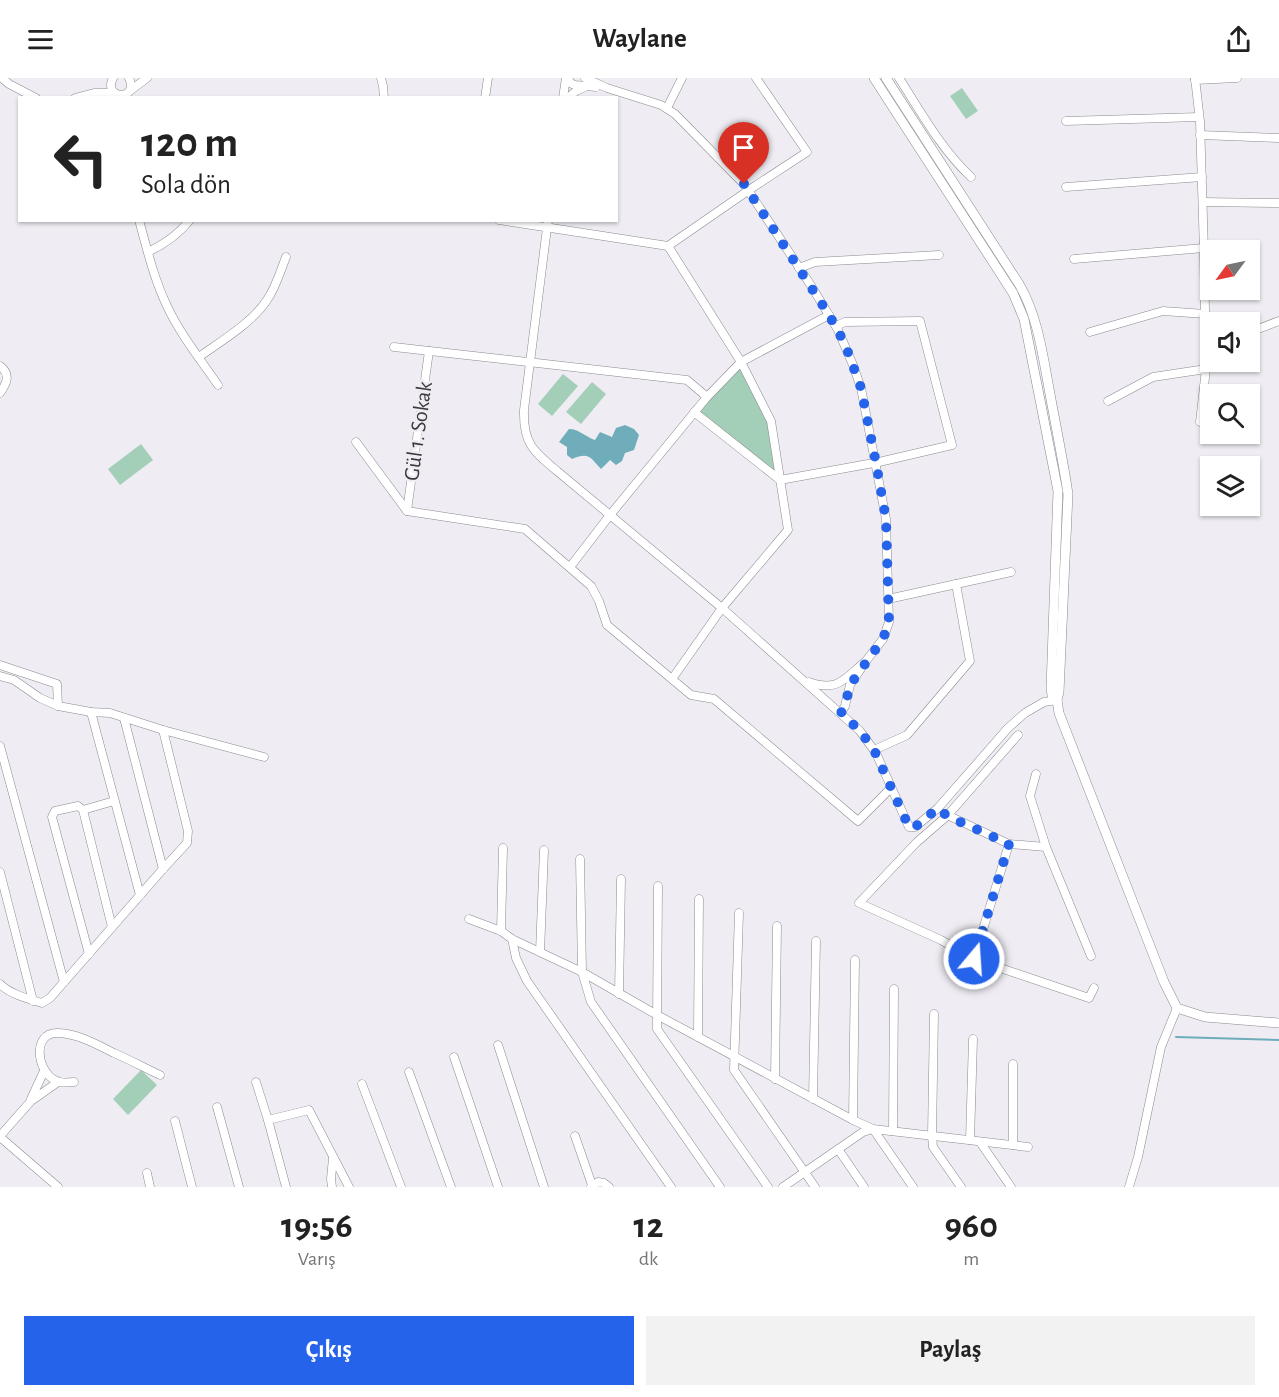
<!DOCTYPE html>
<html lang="tr">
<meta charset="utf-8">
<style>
body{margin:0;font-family:"Alegreya Sans",sans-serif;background:#f2f2f2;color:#222;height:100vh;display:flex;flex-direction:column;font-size:22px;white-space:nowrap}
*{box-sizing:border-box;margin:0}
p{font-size:20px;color:#767676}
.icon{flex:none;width:33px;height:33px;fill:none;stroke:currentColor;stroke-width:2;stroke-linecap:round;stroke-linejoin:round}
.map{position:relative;height:1109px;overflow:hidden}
.panel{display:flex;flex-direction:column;background:#fff;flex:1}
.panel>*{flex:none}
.top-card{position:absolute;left:18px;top:18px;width:600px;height:126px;border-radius:0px;box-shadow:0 2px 4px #0004;background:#fff;color:#222;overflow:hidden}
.needle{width:39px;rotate:237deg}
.tools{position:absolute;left:1200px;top:162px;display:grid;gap:12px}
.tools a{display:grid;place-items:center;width:60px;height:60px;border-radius:0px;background:#fff;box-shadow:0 2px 4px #0004;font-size:30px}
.pin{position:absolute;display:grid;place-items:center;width:51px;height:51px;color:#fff;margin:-62px -26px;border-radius:50% 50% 50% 0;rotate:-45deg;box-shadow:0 0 6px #0007}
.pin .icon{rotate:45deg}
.me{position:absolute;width:66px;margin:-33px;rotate:18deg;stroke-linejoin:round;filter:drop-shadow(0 0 4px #0008)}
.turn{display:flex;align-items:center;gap:21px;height:126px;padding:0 24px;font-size:27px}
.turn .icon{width:78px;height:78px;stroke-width:2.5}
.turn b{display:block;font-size:42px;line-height:51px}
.eta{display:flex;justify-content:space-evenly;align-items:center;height:102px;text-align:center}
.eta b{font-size:36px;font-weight:700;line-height:42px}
.primary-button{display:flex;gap:12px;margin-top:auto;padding:12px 24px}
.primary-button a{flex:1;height:69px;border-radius:0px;background:#2563eb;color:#fff;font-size:24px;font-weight:700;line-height:69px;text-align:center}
.primary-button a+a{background:#f2f2f2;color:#222}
header{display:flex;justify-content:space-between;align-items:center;height:78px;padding:0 24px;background:#fff;font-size:27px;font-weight:700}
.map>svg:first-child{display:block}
</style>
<header><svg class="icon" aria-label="menu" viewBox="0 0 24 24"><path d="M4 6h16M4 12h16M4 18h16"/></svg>Waylane<svg class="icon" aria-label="share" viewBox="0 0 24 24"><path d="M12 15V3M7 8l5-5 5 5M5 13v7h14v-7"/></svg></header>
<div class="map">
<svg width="1279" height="1109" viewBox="0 0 1279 1109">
<rect width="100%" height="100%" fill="#efedf3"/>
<g fill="#a3ceb8">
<polygon points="962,10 978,33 966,41 950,18"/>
<polygon points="741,284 771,343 780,402 694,334"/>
<polygon points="563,296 578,308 552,338 538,326"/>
<polygon points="592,304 606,316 581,346 566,334"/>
<polygon points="141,366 153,382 120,407 108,391"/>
<polygon points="141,992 157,1007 128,1037 113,1021"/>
</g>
<path fill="#6eadb9" d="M625,347l9,4 5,6 -5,15 -9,3 -3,8 -6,4 -6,-5 -9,9c-11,-12 -12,-17 -29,-10l-5,-4v-8l-8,-5 10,-13c10,0 17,8 26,11l5,-8 12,5 4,-9z"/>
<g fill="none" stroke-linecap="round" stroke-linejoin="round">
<polyline stroke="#6eadb9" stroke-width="2" points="1176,959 1279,962"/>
<g stroke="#8b898e" stroke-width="9">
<g id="minor">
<polyline points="2,0 9,6 36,20"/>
<path d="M113,0c-11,22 27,23 16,0"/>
<polyline points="381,0 383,8 384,20"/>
<polyline points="567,0 572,6 575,7 596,9"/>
<polyline points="585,0 607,10 661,27 675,36 744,106 810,206 838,252 853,287 861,310 886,441 889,544 883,561 866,583"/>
<path d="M899,0c22,34 42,71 72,99"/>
<polyline points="1195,0 1200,43 1204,174 1206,291 1200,344"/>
<polyline points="1195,2 1237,0"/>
<polyline points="131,12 147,0"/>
<polyline points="75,20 94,15 114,15"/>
<polyline points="485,20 488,0"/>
<polyline points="563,20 566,0"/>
<polyline points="568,20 576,13 585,9"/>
<polyline points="667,30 682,0"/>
<polyline points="1066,43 1199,39"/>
<polyline points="1200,57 1279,60"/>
<polyline points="1066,109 1202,99"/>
<polyline points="1203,124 1279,125"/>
<path d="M139,142c8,29 15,59 28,86 13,28 33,53 51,79"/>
<polyline points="499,142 668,168 741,284 771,343 788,452 722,530 672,601"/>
<path d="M548,142l-24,190c-1,33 9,41 33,61l165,137 138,123 16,22 33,74h6l23,-19 70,-80 17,-15 19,-11 13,-2"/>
<polyline points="668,168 752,110 807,74 756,0"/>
<path d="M148,174c17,-8 30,-17 42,-32"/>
<polyline points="1074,181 1204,170"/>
<polyline points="799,190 815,184 939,177"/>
<polyline points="1090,254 1163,233 1205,236"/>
<polyline points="1250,254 1279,243"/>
<polyline points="394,269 687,302 707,319"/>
<path d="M199,279c22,-16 53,-34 68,-57 9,-13 13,-28 19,-43"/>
<path d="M0,288c11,8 7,17 0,27"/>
<polyline points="1108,323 1153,299 1206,291"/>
<polyline points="694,334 780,402 879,384 952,367 920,243 845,244 836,248"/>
<polyline points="356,364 407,433 525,451 591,508 599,523 607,547 691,617 714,621 858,743 891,710"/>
<polyline points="407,433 429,273"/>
<polyline points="570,489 610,437 707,319 741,284 829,237"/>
<polyline points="888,521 1011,494"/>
<polyline points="0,587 57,606 58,628"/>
<polyline points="0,598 14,602 40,620 58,628 91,634 110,635 163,652 264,679"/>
<path d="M809,604c29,11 37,-5 57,-21l-16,24 -5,21 -4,7"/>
<polyline points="91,634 140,817"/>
<polyline points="124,640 163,791"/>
<polyline points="1018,657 947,738 917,764 859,825 941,862 974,881 1089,920 1094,910"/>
<polyline points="0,668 64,904"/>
<polyline points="874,672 907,657 970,583 956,506"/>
<polyline points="1036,696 1030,718 1046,769"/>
<polyline points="83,732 114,723"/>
<polyline points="945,736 1009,766 1046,769 1091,878"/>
<polyline points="580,781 582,894 591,924 720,1109"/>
<polyline points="0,794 33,923"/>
<polyline points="658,808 657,951 768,1109"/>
<polyline points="739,835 734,992 815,1109"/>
<polyline points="469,841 501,853 512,861 582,894 657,937 853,1042 873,1051 1028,1069"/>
<polyline points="501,853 503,770"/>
<polyline points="512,861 516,880 527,903 671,1109"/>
<polyline points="540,874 544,772"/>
<polyline points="89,876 52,739 55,733 78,728 83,732 112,849"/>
<polyline points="974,881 1009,766"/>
<path d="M0,906c10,10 28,15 42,19l8,-5 113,-129 24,-26 1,-12 -25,-101"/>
<polyline points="619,916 621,801"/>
<polyline points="934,936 932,1058 933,1069 961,1109"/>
<polyline points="698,959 699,821"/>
<polyline points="498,967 544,1109"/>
<polyline points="454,979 498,1109"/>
<polyline points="1013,986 1013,1067"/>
<polyline points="409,994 451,1109"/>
<polyline points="775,1001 777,848"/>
<path d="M74,1004c-4,0 -10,1 -14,0 -23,-5 -30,-50 -2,-49 21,1 38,11 56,20 16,7 31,15 46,22"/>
<polyline points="256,1004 268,1042 286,1109"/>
<polyline points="362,1006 401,1109"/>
<polyline points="31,1021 44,993"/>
<polyline points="813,1021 816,863"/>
<polyline points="217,1029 239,1109"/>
<polyline points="268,1042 309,1032 349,1109"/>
<polyline points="853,1042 855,882"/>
<polyline points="175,1043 192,1109"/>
<polyline points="893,1053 894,911"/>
<polyline points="0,1058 31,1023 58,1004"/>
<polyline points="575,1058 592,1107"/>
<polyline points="0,1059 58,1109"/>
<polyline points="970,1062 973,961"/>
<polyline points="980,1064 1011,1109"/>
<polyline points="838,1071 864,1109"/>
<polyline points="147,1095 150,1109"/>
<polyline points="332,1109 331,1101 333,1080"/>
<polyline points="591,1109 598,1104 604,1105 609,1109"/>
<polyline points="783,1109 863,1054 873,1051 913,1109"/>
<polyline points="1129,1109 1138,1079 1161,969 1177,930"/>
</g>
</g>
<g stroke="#8b898e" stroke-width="10">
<g id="major">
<polyline points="874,0 1013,215 1024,241 1058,413 1051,610 1052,617 1057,622"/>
<path d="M886,0l133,206c19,32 24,73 31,110 6,33 13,66 18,100l-9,198 -2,8 2,13 105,269 13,26 28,9 74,6"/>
</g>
</g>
<use href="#minor" stroke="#fff" stroke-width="8"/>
<use href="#major" stroke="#fff" stroke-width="9"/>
</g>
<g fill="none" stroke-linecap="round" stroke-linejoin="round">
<polyline stroke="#2563eb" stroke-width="10" stroke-dasharray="0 18" points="744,106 829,237 845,266 861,310 876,385 886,441 889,544 883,561 850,607 845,628 841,635 860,653 874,672 909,749 915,749 938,730 947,738 1009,766 974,881"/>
</g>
<g text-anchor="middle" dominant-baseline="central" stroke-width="5" stroke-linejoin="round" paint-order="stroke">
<g font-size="22" fill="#3b3a3d" stroke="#efedf3">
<text transform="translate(418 353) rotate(-82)">Gül 1. Sokak</text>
</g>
</g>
</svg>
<div class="tools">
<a><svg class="needle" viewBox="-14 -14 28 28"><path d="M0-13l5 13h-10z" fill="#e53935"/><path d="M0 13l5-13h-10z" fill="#767676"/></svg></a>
<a><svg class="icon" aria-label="sound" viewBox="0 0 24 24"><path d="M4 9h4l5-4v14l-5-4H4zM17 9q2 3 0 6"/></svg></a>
<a><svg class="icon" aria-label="search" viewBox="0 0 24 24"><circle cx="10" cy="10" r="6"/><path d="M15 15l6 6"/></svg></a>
<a><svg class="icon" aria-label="layers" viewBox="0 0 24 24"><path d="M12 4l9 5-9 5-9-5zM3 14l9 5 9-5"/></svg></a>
</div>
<div class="pin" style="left:744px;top:106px;background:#d93025"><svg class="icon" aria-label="arrive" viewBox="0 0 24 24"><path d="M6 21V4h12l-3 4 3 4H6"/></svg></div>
<svg class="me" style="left:974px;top:881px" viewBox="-20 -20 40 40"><circle r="17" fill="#2563eb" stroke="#fff" stroke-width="3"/><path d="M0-11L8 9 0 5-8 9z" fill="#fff"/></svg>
<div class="top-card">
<div class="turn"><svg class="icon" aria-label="left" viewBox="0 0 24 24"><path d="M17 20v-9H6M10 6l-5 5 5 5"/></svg><div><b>120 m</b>Sola dön</div></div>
</div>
</div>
<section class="panel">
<div class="eta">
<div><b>19:56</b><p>Varış</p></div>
<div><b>12</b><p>dk</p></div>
<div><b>960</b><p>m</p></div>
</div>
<div class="primary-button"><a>Çıkış</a><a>Paylaş</a></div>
</section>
